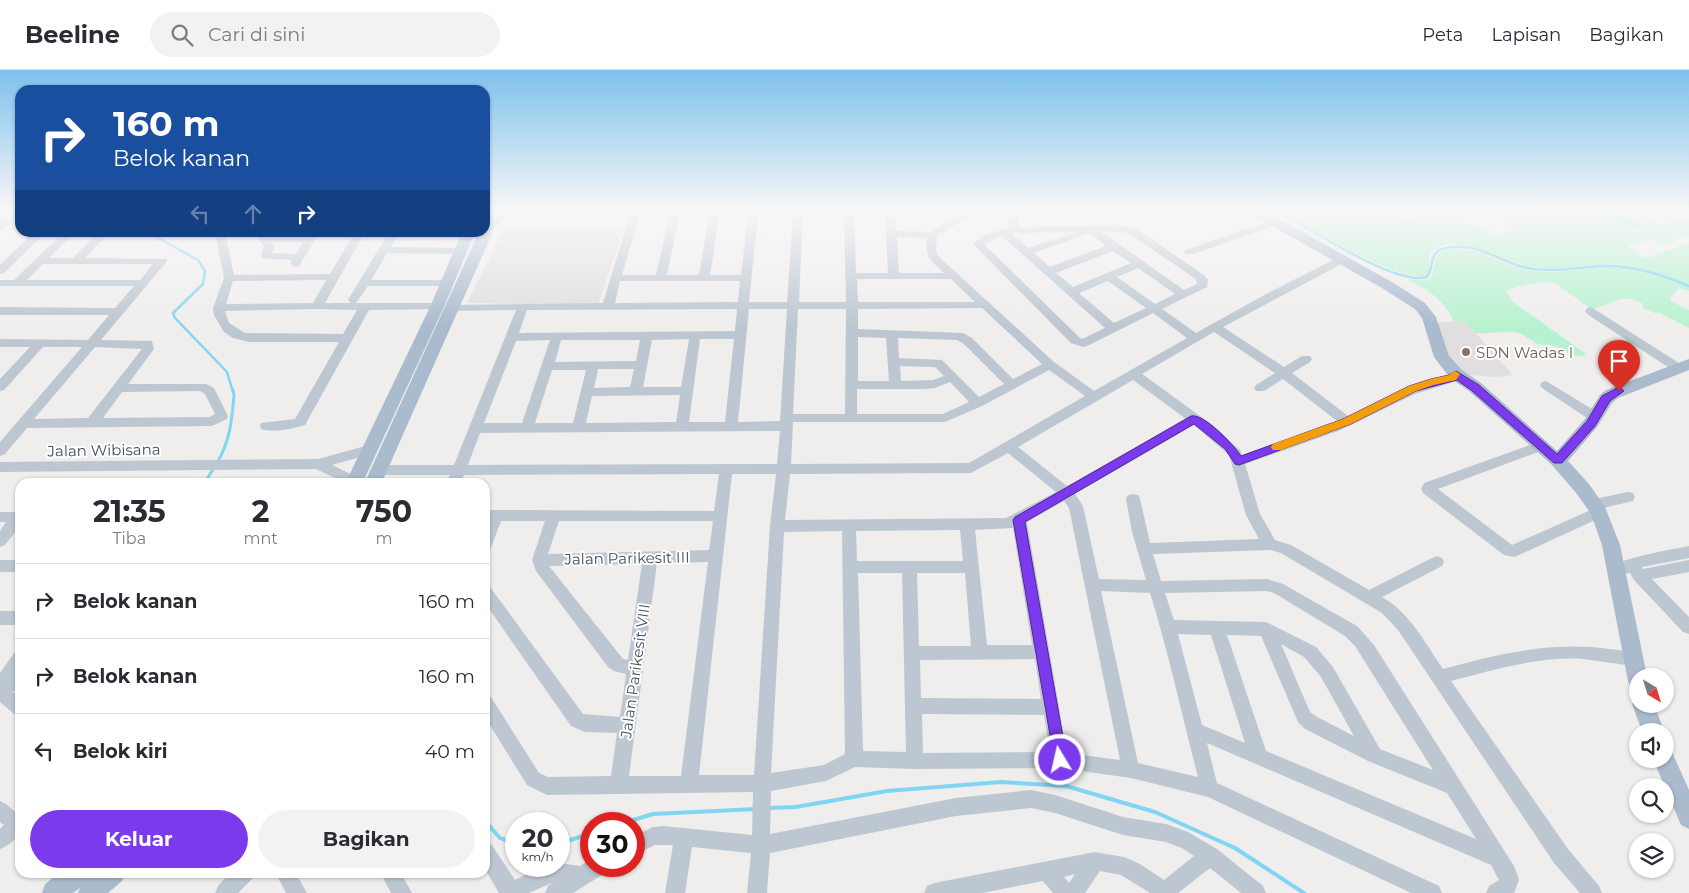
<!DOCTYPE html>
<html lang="id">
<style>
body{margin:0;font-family:Montserrat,sans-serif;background:#f2f2f3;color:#2b2b33;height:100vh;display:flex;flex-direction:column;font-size:19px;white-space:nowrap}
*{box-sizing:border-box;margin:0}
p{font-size:16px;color:#7c7c81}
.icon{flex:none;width:28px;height:28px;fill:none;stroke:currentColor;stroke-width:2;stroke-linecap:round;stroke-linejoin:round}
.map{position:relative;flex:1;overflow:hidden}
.side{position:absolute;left:15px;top:408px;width:475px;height:400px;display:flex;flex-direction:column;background:#fff;border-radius:15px;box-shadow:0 1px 4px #0004}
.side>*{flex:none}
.top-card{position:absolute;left:15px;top:15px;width:475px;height:152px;border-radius:15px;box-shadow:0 1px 4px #0004;background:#1a4fa0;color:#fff;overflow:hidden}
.needle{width:32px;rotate:142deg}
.buttons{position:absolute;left:1629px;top:598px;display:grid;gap:10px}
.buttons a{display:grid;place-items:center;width:45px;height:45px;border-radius:50%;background:#fff;box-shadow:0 1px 4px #0004;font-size:25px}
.speed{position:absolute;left:505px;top:742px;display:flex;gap:10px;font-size:25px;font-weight:700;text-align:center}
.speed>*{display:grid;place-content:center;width:65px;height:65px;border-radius:50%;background:#fff;box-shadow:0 1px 4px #0004;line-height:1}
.speed small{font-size:12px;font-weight:400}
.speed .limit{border:8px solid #d22;background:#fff;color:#111}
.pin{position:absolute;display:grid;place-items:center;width:42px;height:42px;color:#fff;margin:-51px -21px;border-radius:50% 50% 50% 0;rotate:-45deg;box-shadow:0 0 5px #0007}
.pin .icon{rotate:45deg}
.me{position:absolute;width:55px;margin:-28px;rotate:351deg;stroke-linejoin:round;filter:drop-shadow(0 0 4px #0008)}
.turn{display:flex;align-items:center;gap:18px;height:105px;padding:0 15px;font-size:22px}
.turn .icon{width:65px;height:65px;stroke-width:2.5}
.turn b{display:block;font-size:35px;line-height:42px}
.lanes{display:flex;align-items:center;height:48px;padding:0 15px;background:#0003;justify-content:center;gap:25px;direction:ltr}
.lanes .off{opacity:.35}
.eta{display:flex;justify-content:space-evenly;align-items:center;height:85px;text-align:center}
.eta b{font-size:30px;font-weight:700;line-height:35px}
.action{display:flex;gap:10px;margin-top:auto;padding:10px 15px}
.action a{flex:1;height:58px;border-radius:30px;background:#7c3aed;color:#fff;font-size:20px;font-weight:700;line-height:58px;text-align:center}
.action a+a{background:#f2f2f3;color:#2b2b33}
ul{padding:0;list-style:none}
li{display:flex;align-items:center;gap:15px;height:75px;padding:0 15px;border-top:1px solid #e1e1e2}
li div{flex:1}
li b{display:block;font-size:19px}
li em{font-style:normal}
header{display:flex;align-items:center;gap:30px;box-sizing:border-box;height:70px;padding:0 25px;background:#fff;border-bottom:1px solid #e1e1e2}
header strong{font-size:24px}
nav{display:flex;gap:28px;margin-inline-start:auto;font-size:18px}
.search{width:350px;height:45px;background:#f2f2f3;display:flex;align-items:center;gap:12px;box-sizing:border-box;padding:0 18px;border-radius:28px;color:#7c7c81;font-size:19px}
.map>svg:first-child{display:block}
</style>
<header>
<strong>Beeline</strong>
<div class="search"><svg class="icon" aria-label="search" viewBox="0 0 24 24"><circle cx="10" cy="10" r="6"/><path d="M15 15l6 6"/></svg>Cari di sini</div>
<nav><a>Peta</a><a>Lapisan</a><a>Bagikan</a></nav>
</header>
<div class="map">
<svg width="1689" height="823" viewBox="0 0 1689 823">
<rect width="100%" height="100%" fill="#f0eded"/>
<g fill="#e1dedf">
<polygon points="504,159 623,160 598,235 467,233"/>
<polygon points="1464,251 1483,271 1513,305 1495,307 1456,304 1430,253"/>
</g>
<g fill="#b7f2d0">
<path d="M1281,141h99l28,9 17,2 26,1 11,-2 33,12 22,-3 -12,-11 -19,1 -10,-5 5,-4h109l44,18 7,-5 -31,-13h18l6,2c11,-7 26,0 37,5l-3,2 -18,-7 -6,4 19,8 10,-7 3,2 4,-3 9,4v14l-26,10 -12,-6 -23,7 12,7 -2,2 8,3 43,-15v43l-54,-18 -20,-4 -70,5 -16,-2 -58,-21c-15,-3 -29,-4 -42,7v20l-3,3c-31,6 -115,-49 -145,-65z"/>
<path d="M1415,141l26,3 2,-3 11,1v-1h18c-17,13 -39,10 -58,6z"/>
<path d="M1452,178c29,1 49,16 76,22 28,6 56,-3 84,-3 25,0 54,10 77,20v4l-10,-3 -9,10 1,3 18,9v18l-29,-15h-5l-12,-5v-4c-21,-13 -29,1 -52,5l-34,-25c-14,-4 -38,1 -51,7l7,11 73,52c-11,7 -21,-4 -31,-8 -5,-2 -7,0 -12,-1 -10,-1 -17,-11 -28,-13 -13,-1 -26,2 -39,1l-12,-12h-10c-10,-20 -25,-32 -45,-40v-2l17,2 6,-4 4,-22 6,-4z"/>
</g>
<polygon fill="#80d5f2" points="1590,141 1610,141 1641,154 1634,159"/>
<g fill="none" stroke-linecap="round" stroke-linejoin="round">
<g stroke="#80d5f2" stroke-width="2.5">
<path d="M1278,141c29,16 119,76 149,66 7,-9 2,-24 15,-28 27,-10 56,11 81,18 27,7 53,0 81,-1 29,-1 58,9 85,20"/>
<polyline points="147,162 198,190 205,201 203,214 173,243 175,248 227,302 233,322"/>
</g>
<g stroke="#80d5f2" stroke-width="3">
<path d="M217,393c13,-22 15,-43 17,-68l-1,-5"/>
<polyline points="205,412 214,398"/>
</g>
<g stroke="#80d5f2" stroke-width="4">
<polyline points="767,738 796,737 887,721 1001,712 1066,716 1155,742 1235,778 1304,823"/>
<polyline points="485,751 500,768 516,774"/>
<polyline points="620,754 653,744 756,739"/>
<polyline points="559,774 591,763"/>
</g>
<g fill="#bcc7d1" fill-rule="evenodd">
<polygon points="11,141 20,141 20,144 4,159 0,160 0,151"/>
<path d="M631,141h172l-4,91h47l-2,-91h151v3l-22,1 -36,21 -1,15 3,6 115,105 40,29 93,-53 -34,-25 -66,33 -4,1 -12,-4 -98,-99 13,-10 23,-6 -4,-17h25l-5,3h-9l3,13 99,-2 17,3 69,47 4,5 -1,7 -45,22 34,24 70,-39 73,-37h8l1,2 -1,2 -124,66 61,40 18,-11h8l2,3 -2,3 -18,11 56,43 58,-28 43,-13 7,-5 6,4 -5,7 -42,13 -77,37 -93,33 15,50 15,26 16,5 78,45 63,-32 5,-2 5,2 2,4 -2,4 -60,31c28,16 43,46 61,72 56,-15 107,-28 166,-20 10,1 20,2 30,5l2,5 -2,5 -6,2c-16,-2 -33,-5 -49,-7 -45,-3 -90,11 -133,22l117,168 31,37 3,7h-22l-26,-30 -156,-233 -16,-17 -101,-60 -11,-3 -117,4 8,27 106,-2 16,5 74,42 17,19 140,221 5,14 -5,13h-28l3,-7 10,-6 -8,-15 -284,-122 10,40 222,103 3,7h-31l-203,-96 -77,-19 -71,-10 -145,1 -60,-2 -29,14 -55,10 -1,43 186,-36 75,-8 24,5 68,22 43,7 22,8 29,17 46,37 3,7h-25l-31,-25 -32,25h-28l-29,-18 -21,-4 -15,22h-32l-10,-12 -61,12h-58l3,-7 7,-3 161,-31 29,5 16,7 24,16 30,-24 -12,-8 -16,-6 -43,-7 -68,-22 -24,-5 -75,8 -186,37 -3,40h-20l4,-40 -59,-6 -7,46h-20l8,-48h-18l-21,10v-19l19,-9 10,-1 89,9 1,-43 -206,3 -20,-10 -42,-68v-23l6,3 48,76 9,4 63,-1 6,-43 -32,-1 -14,-6 -86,-123v-18l5,2 93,127 37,3 6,-43 -12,-3 -6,-4 -72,-96 -4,-11 13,-39h-44l-11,29 -5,2v-26l2,-6h-2v-10l229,1 5,-37 -255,1 -3,7h-14l3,-7h-71l-5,-1 -2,-4 2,-4 5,-1h75l62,-155 -64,1 -4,-2 -2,-2 2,-2 155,-2zM854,145h31l3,58h-32zM895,145h64l-29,17 -34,-1zM748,146l-7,59h-31l9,-58zM758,146h35l-6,86h-38zM639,147h30l-13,58h-34zM679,147h30l-10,58h-32zM1100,161l28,2 68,46 1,5 -13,6zM1077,162l-49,16 -16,-14 3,-1zM1089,163l17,13 -56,21 -16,-14zM1002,166l103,92 -23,11 -3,-2 -95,-93zM897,167l30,1c-2,19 3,22 17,35h-45zM1113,181l18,12 -58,24 -17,-14zM1138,198l37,26 -20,10 -38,-27zM857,209h94l24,23h-117zM620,211h120l-2,21 -123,1zM1108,211l38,27 -32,15 -35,-30zM982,238l60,56 -29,15 -41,-41 -9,-5 -105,-4v-20zM737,239l-2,22 -216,2 8,-23zM749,239h38l-7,112 -42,1zM798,239h48l-1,105h-52zM1214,262l61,41 -19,12 -2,3 2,3h8l19,-12 54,42 -95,34 -2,-5 -40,-34 -58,-42zM858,267l28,1 3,43h-31zM898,268l59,2 7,4 40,40 -25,13 -37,-37 -43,-2zM689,269l-8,48h-38l9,-47zM700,269h34l-9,83h-36zM550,270l-28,83h-38l32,-82zM561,270h79l-4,21 -81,1zM900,296l35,1 9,9 -11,4 -32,1zM598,299h36l-4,18 -36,1zM552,300h34l-13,53h-38zM1049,300l36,26 -116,67 -178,1 2,-42h152l37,-16zM1133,310l53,39 -119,67 -49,-39zM950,312l19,20 -26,12h-86v-25h68l10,-1zM680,325l-4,27 -90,1 6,-27zM1194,355l35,30 17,60 13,24 -109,4 -10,-44 -2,-4 -5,-1 -5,1 -2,4 6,33 14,48 -47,-1 -16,-73 -8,-12zM780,361l-3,33 -309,1 12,-32zM1008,383l48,39 -50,26 -221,2 5,-46 181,-1zM732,404h44l-6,52 -16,249h-55zM1064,431l5,7 51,252 -53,-7 -40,-231zM559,451h154l-4,29 -161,4zM1013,458l19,117h-45l-12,-115zM960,460l3,31h-106l-1,-30zM842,461l3,223 -21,11 -53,8 13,-241zM708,492l-27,214h-52l28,-213zM642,494l-14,96 -5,-1 -74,-93zM858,503h44l4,179 -43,-1zM917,503h48l6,73h-52zM1101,521l49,2c19,61 32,123 48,184l-60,-14zM1267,521l7,2 71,43 10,10 78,124 -53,-21 -47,-82 -17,-20 -50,-25 -92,-2 -9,-27zM1178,564l33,1 34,108 -43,-18zM1227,565l34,1 37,86 7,7 63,32 79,32 29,46 -210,-88zM1281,574l23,13 17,20 33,59 -37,-19 -7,-5zM1035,589l6,40 -120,-1 -1,-38zM922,644l122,1 6,37 -127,1zM1075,804l-6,9 -5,-6z"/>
<polygon points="1276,149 1281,152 1280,154 1193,184 1185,184 1184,182 1185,180"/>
<polygon points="34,162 46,162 4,203 0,204 0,195"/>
<path d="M64,162h11l-26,26h24l26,-26h11l-25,26 81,1 1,2 -66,79 51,1 2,8 -26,35h78l8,4 14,28 -1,3 -15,7 -185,2 -22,26 -5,2v-14l82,-95h-39l-39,43 -4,1v-12l30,-32h-30v-8l88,1 21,-25h-109v-8l115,1 19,-22h-134v-6h14zM43,194h110l-13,16h-113zM95,277l47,2 -54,69 -54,1zM200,321l5,3 10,20 -5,3 -107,1 19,-26z"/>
<path d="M215,162h10l9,43 96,-1 25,-42h10l-40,71h26l-3,-3 41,-68h10l-8,15 69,1 5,3 -5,3 -73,-1 -16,27h75l6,3 -6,3h-78l-12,17h81l4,2 2,2 -2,2 -72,1 -64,115c-14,4 -30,8 -44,4l-1,-3 1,-3 34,-4 44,-77h-90l-16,-4 -9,-6 -10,-17 -1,-7 11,-30zM326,210l-13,23 -87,1 7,-23zM317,239l40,1 -14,24 -98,-1 -16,-10 -4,-12z"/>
<path d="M256,162h10l1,4h40l2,-4h11l-21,34 -4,1 -5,-3 2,-4 -30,-2 -1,-2 3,-10 -6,-7zM271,172h32l-7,12 -24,-1 2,-7z"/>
<polygon points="1591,237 1682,295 1684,298 1682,301 1674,301 1587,244 1585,241 1587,238"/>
<polygon points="1546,311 1600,344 1601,347 1600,350 1590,350 1542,318 1540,315 1542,312"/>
<polygon points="1541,371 1546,373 1548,376 1546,379 1438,419 1512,475 1593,439 1588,434 1590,430 1628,422 1633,423 1635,427 1633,431 1603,438 1606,442 1604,446 1519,485 1514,487 1504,485 1423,423 1421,419 1424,413"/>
<polygon points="369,375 374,377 376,380 374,383 332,395 359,408 361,412 343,412 316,399 0,402 0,392 318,389"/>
<polygon points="0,442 20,442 20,456 5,475 0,477 0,461 6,452 0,452"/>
<path d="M1689,476v12l-47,9 1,2 46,-9v12l-37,7 37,38v17l-6,-2 -49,-52 -4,-7 -14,2 -5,-2 -2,-4 2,-4c25,-9 51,-14 78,-19z"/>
<rect x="0" y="490" width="20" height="12"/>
<rect x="0" y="541" width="20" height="14"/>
<polygon points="20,581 20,601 16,606 20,607 20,621 12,621 20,628 20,647 14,644 0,632 0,603 14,583"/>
<path d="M0,731l6,3 14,12c0,18 -3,26 -20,33v-20l4,-4 -4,-3z"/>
<polygon points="485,773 492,775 515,810 543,796 559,796 559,793 580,796 591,789 591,796 607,796 605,803 573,823 545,823 548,816 554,812 529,823 499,823 485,799"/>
<polygon points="231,802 254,802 252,809 238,823 215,823 218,816"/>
<polygon points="275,802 295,802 307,823 286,823"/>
<polygon points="380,802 400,802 412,823 391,823"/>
</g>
<g fill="#aabbce" fill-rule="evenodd">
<polygon points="498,141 508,141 509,143 495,157 382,412 365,412 479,162 485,162 485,152"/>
<polygon points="1250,141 1265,141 1392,212 1425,233 1436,247 1449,286 1462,300 1481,313 1557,381 1585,349 1600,325 1606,320 1689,289 1689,300 1618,328 1612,333 1597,357 1568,391 1589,414 1605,437 1620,475 1647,606 1638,606 1638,620 1631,618 1628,611 1602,475 1591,444 1577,424 1552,395 1469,321 1450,308 1434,287 1422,248 1415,239 1382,218 1251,144"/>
<polygon points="462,162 475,162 444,237 363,412 346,412 430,237"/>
<polygon points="1638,626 1638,634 1654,634 1664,661 1642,661 1632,634"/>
<polygon points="1665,679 1672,682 1689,720 1689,759 1681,755 1653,689 1665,689"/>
<polygon points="60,802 92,802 90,806 94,802 125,802 122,811 108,823 78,823 80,818 73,823 42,823 45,814"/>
</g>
</g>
<linearGradient id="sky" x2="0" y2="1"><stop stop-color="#7ec1ec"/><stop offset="0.55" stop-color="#f8f7f7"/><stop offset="1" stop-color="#f8f7f7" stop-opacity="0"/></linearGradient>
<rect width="1689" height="256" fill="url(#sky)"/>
<path fill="#7c3aed" stroke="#51269a" d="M1456,301l23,14 78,69 30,-33 15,-25 17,-9 5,4 -14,10 -15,25 -33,37h-8l-83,-73 -14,-10 -41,11 -65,33 -112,41 -4,-1 -10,-15 -31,-25 -169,98 42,238 -2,4 -5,2 -5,-2 -42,-244 2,-3 176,-101c13,-3 43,29 50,40l102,-37 66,-33 22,-7 18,-4z"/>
<polygon fill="#f59e0b" points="1455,301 1460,304 1456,310 1433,315 1416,321 1351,354 1281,380 1273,380 1271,377 1273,374 1343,349 1409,316 1431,309 1449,305"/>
<circle fill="#8d6e63" stroke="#fff" stroke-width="2" cx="1466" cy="282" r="5"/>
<g text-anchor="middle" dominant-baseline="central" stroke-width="4" stroke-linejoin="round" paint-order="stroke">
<g font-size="15" fill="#785e54" stroke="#fff" text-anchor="start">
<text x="1476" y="282">SDN Wadas I</text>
</g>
<g font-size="15" fill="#444f5c" stroke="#fff">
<text transform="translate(104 380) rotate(-1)">Jalan Wibisana</text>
<text transform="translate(627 488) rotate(-1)">Jalan Parikesit III</text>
<text transform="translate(635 601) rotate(-82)">Jalan Parikesit VIII</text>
</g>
</g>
</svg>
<div class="buttons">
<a><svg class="needle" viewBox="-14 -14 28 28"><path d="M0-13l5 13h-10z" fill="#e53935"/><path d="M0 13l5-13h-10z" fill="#7c7c81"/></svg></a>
<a><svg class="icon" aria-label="sound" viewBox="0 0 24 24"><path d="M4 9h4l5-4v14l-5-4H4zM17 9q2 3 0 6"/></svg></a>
<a><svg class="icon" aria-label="search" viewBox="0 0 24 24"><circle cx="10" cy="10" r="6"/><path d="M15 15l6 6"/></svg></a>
<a><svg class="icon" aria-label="layers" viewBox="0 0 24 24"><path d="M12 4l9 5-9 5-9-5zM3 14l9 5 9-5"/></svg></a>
</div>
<div class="speed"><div>20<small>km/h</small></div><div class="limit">30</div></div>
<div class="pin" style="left:1619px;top:321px;background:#d93025"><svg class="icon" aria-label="arrive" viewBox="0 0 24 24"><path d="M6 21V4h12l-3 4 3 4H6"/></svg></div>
<svg class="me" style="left:1060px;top:690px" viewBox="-20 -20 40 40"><circle r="17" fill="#7c3aed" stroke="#fff" stroke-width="3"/><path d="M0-11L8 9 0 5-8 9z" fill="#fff"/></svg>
<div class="top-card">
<div class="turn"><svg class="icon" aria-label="right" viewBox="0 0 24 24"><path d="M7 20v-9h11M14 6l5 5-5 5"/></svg><div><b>160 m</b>Belok kanan</div></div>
<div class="lanes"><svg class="icon off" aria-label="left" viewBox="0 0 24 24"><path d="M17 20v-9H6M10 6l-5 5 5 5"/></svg><svg class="icon off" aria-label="ahead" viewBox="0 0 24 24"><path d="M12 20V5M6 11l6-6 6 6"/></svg><svg class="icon" aria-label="right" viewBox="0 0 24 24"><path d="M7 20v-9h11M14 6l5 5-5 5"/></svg></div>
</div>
<section class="side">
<div class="eta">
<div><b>21:35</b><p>Tiba</p></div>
<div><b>2</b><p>mnt</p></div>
<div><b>750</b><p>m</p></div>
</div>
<ul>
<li><svg class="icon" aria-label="right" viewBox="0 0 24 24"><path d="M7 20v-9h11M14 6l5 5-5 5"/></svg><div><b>Belok kanan</b></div><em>160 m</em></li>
<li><svg class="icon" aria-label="right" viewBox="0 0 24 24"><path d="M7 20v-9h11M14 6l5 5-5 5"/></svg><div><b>Belok kanan</b></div><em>160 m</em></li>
<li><svg class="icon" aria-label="left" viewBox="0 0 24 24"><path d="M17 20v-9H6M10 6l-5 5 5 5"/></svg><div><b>Belok kiri</b></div><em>40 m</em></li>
</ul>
<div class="action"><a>Keluar</a><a>Bagikan</a></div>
</section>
</div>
